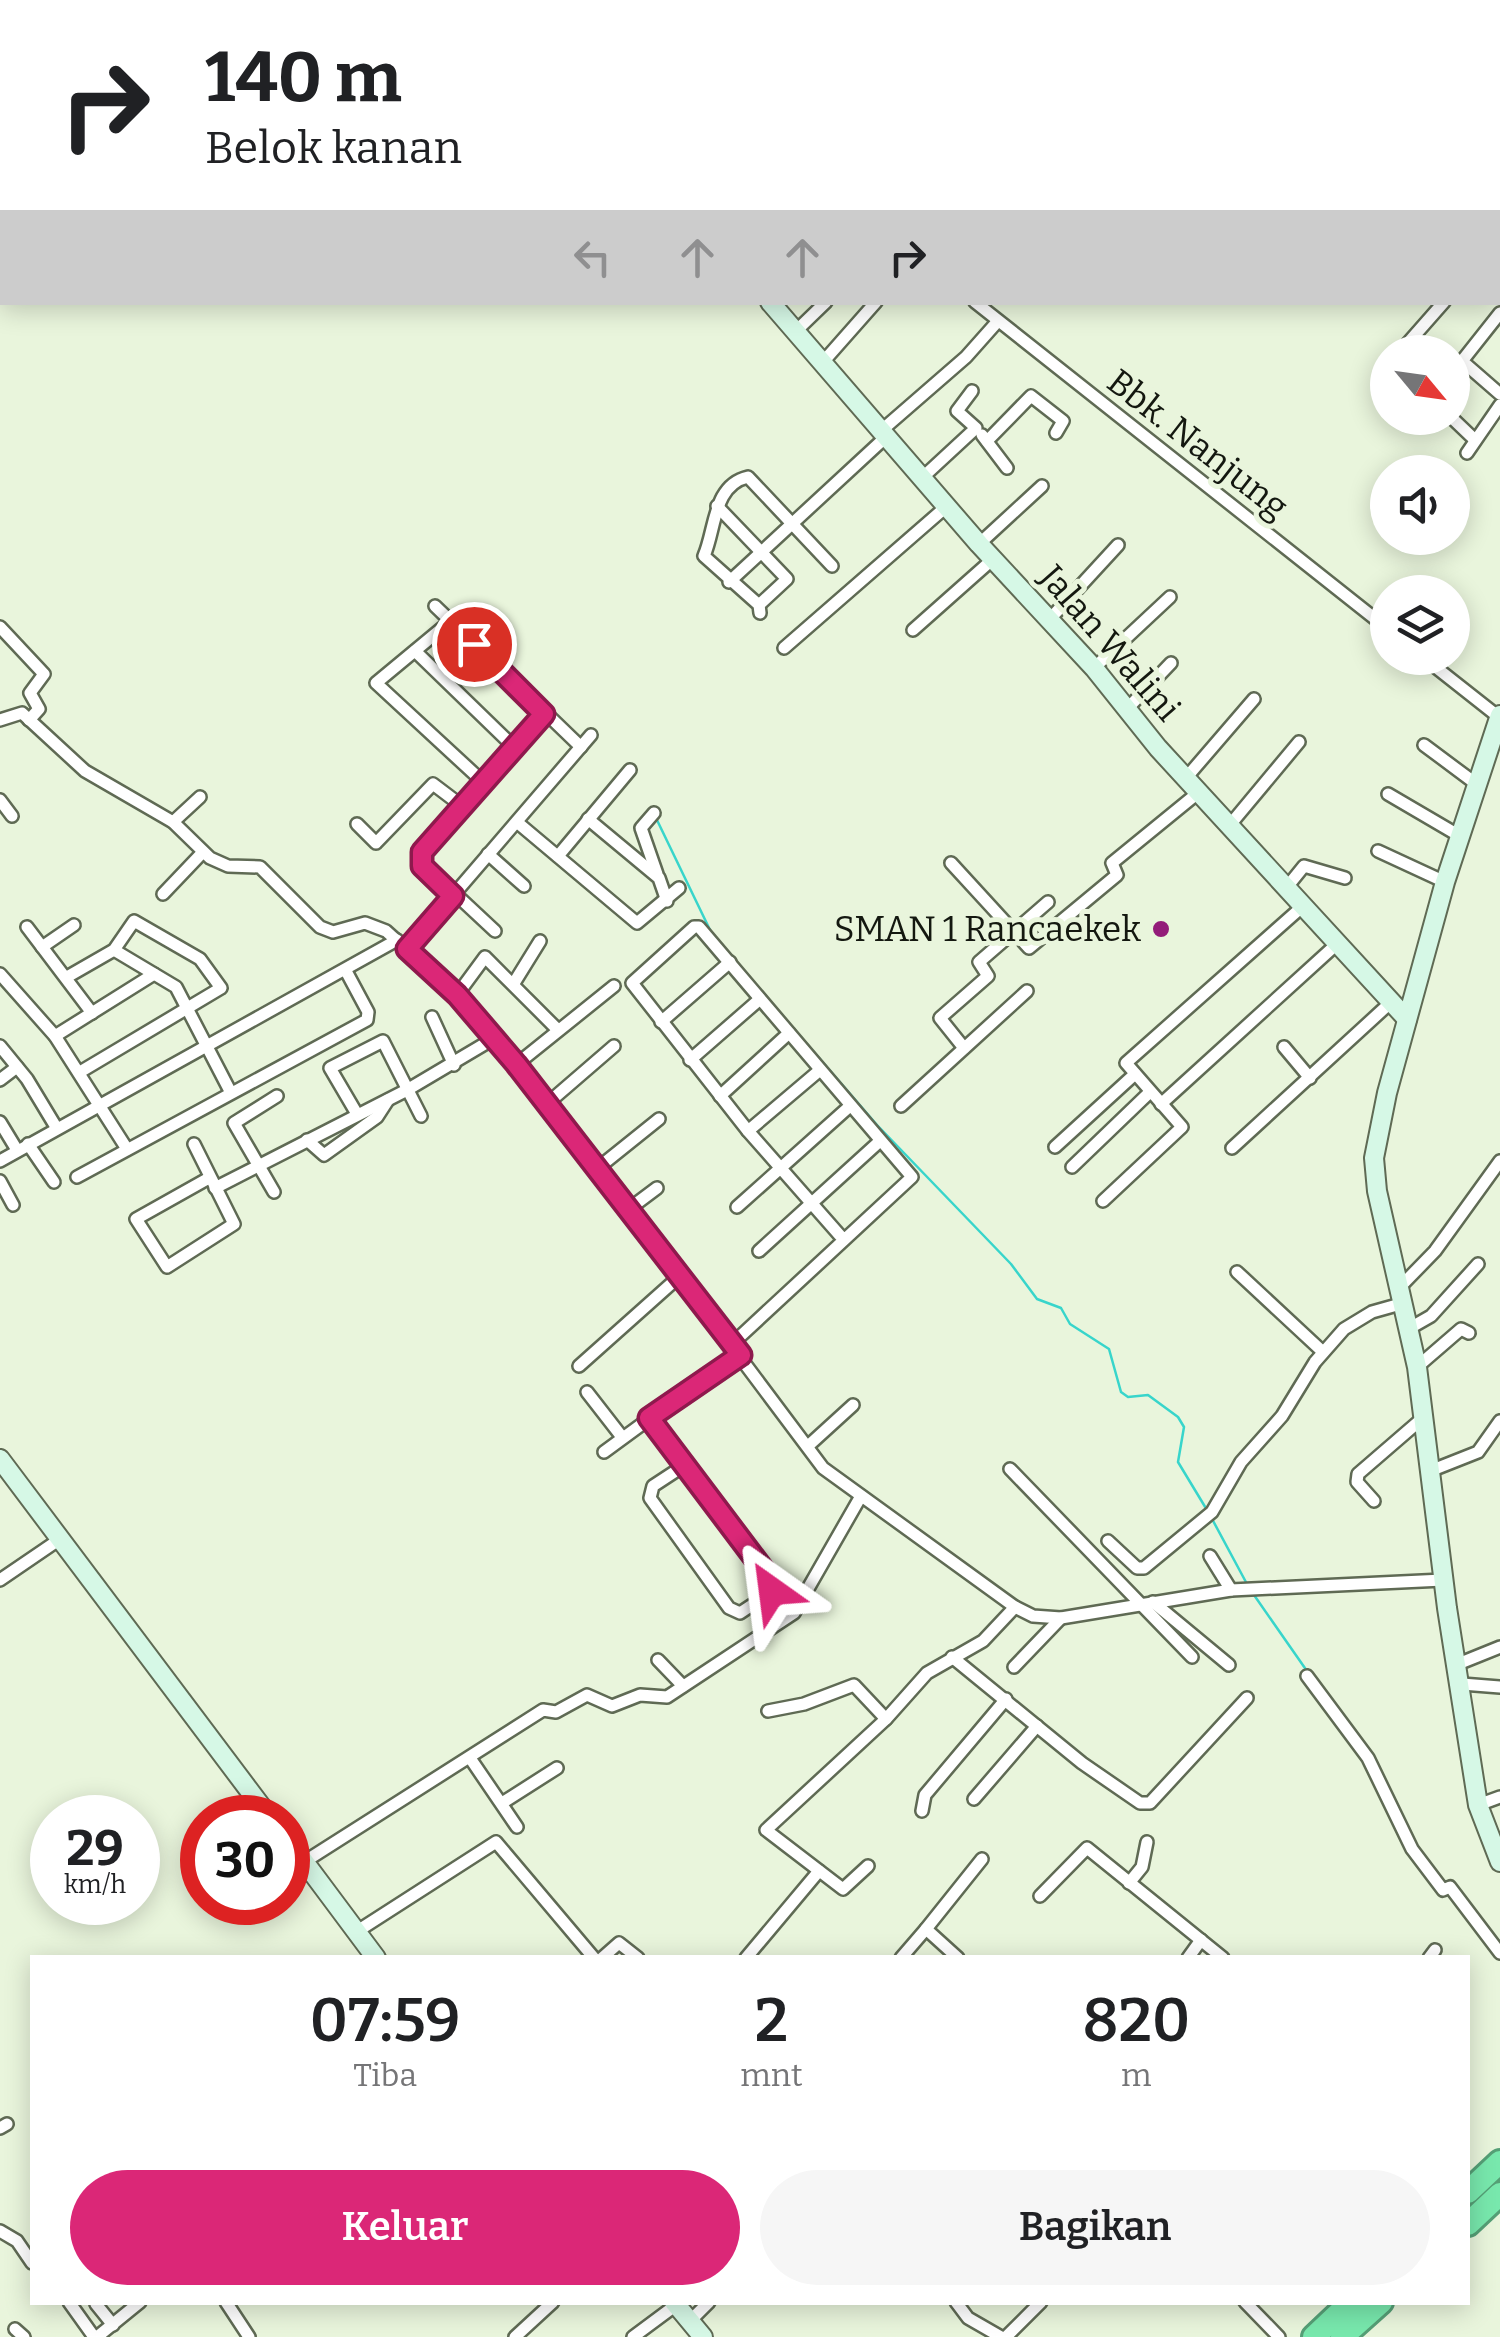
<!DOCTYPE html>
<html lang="id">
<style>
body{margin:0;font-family:Bitter,serif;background:#f6f6f6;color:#202124;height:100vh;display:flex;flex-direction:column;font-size:38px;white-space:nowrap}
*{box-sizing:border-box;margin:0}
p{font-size:32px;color:#757577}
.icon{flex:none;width:55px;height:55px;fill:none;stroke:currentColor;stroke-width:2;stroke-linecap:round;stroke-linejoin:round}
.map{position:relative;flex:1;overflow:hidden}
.panel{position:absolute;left:30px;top:1955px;width:1440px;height:350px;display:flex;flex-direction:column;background:#fff;border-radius:0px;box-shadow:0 5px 25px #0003}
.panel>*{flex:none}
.guide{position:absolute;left:0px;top:0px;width:1500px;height:305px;box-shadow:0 5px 25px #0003;background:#fff;color:#202124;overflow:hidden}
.needle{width:65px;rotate:119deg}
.buttons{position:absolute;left:1370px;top:335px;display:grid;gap:20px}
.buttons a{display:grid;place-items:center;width:100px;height:100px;border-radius:50%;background:#fff;box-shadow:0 5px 25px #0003;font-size:50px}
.speed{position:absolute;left:30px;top:1795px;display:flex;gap:20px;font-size:50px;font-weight:700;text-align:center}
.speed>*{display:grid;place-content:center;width:130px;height:130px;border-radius:50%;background:#fff;box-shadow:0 5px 25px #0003;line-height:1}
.speed small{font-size:25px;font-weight:400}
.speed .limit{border:15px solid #d22;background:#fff;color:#111}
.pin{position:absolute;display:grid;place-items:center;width:85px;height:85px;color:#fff;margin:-42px;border:5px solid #fff;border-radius:50%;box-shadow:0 2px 10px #0007}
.me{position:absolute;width:110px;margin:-55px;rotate:329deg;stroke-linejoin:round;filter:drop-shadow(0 0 8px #0008)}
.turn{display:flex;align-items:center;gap:35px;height:210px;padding:0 40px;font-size:45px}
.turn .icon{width:130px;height:130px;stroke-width:2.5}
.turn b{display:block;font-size:70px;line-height:85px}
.lanes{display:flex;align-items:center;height:95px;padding:0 40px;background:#0003;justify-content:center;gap:50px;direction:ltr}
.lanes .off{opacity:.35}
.eta{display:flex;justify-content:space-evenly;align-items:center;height:170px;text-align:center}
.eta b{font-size:60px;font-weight:600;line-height:70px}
.cta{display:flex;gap:20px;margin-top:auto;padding:20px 40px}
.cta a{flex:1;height:115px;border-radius:60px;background:#db2777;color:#fff;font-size:40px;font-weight:600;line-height:115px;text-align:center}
.cta a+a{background:#f6f6f6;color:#202124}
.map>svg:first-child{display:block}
</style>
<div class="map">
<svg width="1500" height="2337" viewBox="0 0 1500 2337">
<rect width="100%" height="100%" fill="#e9f5dc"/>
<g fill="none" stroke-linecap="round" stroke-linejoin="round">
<g stroke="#38d5cb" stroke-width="2.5">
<polyline points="656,818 711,932"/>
<polyline points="729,954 877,1125 1011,1264 1037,1299 1061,1308 1070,1324 1109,1349 1121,1392 1128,1397 1148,1395 1178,1417 1184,1427 1178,1462 1207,1510"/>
<polyline points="1211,1517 1247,1584"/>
<polyline points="1254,1595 1307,1671"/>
</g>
<g stroke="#5f6a54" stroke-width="16">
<g id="street">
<polyline points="323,0 323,2"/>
<polyline points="689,0 690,2"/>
<polyline points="978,0 980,2"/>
<polyline points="248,2 251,0"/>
<polyline points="570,2 573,0"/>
<polyline points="1498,242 1500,239"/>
<polyline points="1498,284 1500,286"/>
<polyline points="975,302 1388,629"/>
<polyline points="1500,313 1462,361 1500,394"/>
<polyline points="796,331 826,302"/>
<polyline points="1400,352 1444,302"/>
<polyline points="823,362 876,302"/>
<polyline points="1452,418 1475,440"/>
<polyline points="882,430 966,357 998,321"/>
<polyline points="982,435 1007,468"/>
<polyline points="987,441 1031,396 1063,421 1056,433"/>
<polyline points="1467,453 1500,405"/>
<polyline points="923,477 976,428 957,411 972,391"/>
<polyline points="717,506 787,579 759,605"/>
<polyline points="979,544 1042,486"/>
<polyline points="729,582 887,436"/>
<polyline points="435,606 581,747"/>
<path d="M760,613l-1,-8 -55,-49c12,-28 9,-71 44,-79l84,89"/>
<polyline points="452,620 376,683 482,781"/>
<polyline points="1049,620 1118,545"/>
<polyline points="0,627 44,674 30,693 39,709 29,720"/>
<polyline points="913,630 993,559"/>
<polyline points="784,648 947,506"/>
<polyline points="415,651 513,746"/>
<polyline points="1424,658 1500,718"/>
<polyline points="1094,668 1170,597"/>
<polyline points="1127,709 1171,663"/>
<polyline points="0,720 22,713 85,771 173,822 210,858 228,866 260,867 320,927 333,932 365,923 386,931 457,995 581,1145 823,1468 1015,1607 1033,1616 1061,1618 1231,1590 1443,1580"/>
<polyline points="1424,745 1475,783"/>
<polyline points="1186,778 1254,699"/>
<polyline points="1388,794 1458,835"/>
<polyline points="0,800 12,816"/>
<polyline points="654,813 641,828 657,874"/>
<polyline points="588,819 659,878 667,901"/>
<polyline points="173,822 200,797"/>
<polyline points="518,823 637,923 679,888"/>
<polyline points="357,824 376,843 433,784 462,806"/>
<polyline points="1229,826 1299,742"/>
<polyline points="1378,851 1445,882"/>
<polyline points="488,854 524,886"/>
<polyline points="558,856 630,770"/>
<polyline points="951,863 1029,948 1117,875 1112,863 1199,792"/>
<polyline points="1287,887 1304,866 1345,878"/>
<polyline points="163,894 203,852"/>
<polyline points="27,927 92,1013"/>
<polyline points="495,931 419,860 543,714"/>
<polyline points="42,947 74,925"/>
<polyline points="407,949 591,735"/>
<polyline points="114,950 176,987 230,1091"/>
<polyline points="0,974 55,1036 127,1149"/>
<polyline points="67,977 114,950 134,921 200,959 221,988 80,1072"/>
<polyline points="514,983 540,941"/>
<polyline points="457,995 485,957 558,1030"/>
<polyline points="432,1017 454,1065"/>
<polyline points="661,1022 730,962"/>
<polyline points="55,1036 154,974"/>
<polyline points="0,1046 27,1079 56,1127"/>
<polyline points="1284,1047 1310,1078"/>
<polyline points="964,1048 940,1018 988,976 979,962 1048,902"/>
<polyline points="690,1060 760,999"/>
<polyline points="517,1064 614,986"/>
<polyline points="0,1080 17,1067"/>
<polyline points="720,1096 789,1033"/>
<polyline points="548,1103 614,1046"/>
<polyline points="1161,1104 1339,942"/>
<polyline points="901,1106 1027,991"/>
<polyline points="357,1114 330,1068 383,1041 421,1116"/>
<polyline points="0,1122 17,1150"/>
<polyline points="748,1131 820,1070"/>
<polyline points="307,1140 324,1155 377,1117 388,1100"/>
<polyline points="28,1144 54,1182"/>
<polyline points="194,1144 234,1224 167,1267 136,1219 209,1178"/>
<polyline points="1055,1147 1135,1074"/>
<polyline points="1232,1148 1389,1004"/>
<polyline points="0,1161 397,940"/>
<polyline points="1072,1167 1150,1092"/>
<polyline points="598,1168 659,1119"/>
<polyline points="77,1177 367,1020 368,1012 346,971"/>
<polyline points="0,1181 13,1205"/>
<polyline points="215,1188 407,1090 493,1039"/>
<polyline points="274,1192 234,1123 277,1096"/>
<polyline points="1103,1201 1182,1127 1126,1063 1303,906"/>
<polyline points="737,1207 850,1106"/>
<polyline points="629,1209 657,1188"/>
<polyline points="759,1251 880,1141"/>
<polyline points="1237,1272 1323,1352"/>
<polyline points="1400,1287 1435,1251 1500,1161"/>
<polyline points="1410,1328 1431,1316 1478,1264"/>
<polyline points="733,1343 912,1177 699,927 694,927 632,983 748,1131 843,1239"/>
<polyline points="579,1366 681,1275"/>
<polyline points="1417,1367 1461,1329 1469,1333"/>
<polyline points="587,1392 622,1437"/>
<polyline points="808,1446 853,1405"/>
<polyline points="604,1452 649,1419"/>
<polyline points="685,1465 653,1486 650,1498 729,1608 740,1613 773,1591 771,1580 649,1419 741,1355"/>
<polyline points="1010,1469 1192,1657"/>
<polyline points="1430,1471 1478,1452 1500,1421"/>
<polyline points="1374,1501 1357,1482 1358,1474 1424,1417"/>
<polyline points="1108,1541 1137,1568 1144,1568 1212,1512 1241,1462 1282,1416 1315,1362 1344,1329 1372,1312 1404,1303"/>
<polyline points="1210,1556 1231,1590"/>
<polyline points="0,1580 60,1539"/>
<polyline points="1153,1602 1229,1665"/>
<polyline points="952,1657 1082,1763 1140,1803 1150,1803 1247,1698"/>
<polyline points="658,1660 683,1686"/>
<polyline points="1458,1664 1500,1647"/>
<polyline points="1014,1667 1061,1618"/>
<polyline points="1307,1676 1368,1758 1412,1849 1443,1890 1450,1887 1500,1953"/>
<polyline points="1462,1684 1500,1687"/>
<polyline points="768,1711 804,1704 854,1685 886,1719 766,1830 843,1889 868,1866"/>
<polyline points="886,1719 927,1673 983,1641 1015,1607"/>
<polyline points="470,1758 517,1827"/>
<polyline points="974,1799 1037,1726"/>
<polyline points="502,1803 557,1768"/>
<polyline points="1478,1805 1500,1797"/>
<polyline points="922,1811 925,1795 1006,1699"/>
<polyline points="304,1862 543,1710 556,1712 587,1695 612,1706 640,1695 667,1697 794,1613 861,1496"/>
<polyline points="1129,1883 1142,1867 1147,1842"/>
<polyline points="1040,1896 1087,1848 1223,1958"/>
<polyline points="356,1932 496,1842 594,1958"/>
<polyline points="602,1958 619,1943 638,1958"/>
<polyline points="746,1958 819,1871"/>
<polyline points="901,1958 926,1929"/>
<polyline points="958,1958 926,1929 982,1859"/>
<polyline points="1188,1958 1201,1940"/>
<polyline points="1429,1958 1435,1950"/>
<polyline points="0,2128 7,2124"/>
<polyline points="0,2231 17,2241 32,2263"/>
<polyline points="69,2302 94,2337"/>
<polyline points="226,2302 249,2337"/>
<polyline points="956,2302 968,2318 1001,2337"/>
<polyline points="1245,2302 1279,2337"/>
<polyline points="96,2304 113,2325"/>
<polyline points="690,2321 709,2302"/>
<polyline points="15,2329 24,2337"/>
<polyline points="97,2337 140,2302"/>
<polyline points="515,2337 553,2302"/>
<polyline points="633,2337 676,2305"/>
<polyline points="1006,2337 1041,2302"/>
</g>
</g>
<g stroke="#5f6a54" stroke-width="22">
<g id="secondary">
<polyline points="476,0 478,2"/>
<polyline points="770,302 979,544 1094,668 1158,748 1407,1019"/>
<polyline points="1500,715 1445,882 1387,1093 1374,1158 1377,1191 1417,1367 1447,1608 1478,1805 1500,1862"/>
<polyline points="0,1459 270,1818"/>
<polyline points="288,1840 376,1958"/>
<polyline points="674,2302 703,2337"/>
</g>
</g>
<g stroke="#559f76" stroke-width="28">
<g id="highway">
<polyline points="1468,2192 1500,2162"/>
<polyline points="1468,2224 1500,2194"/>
<polyline points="1314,2337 1351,2302"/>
<polyline points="1342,2337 1381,2302"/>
</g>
</g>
<use href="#street" stroke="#fff" stroke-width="11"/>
<use href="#secondary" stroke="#d6f8e6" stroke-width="18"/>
<use href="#highway" stroke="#78e8ad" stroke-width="22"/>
<g stroke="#575d50" stroke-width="2.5" stroke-dasharray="18 18" stroke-linecap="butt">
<polyline points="189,2 192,0"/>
<polyline points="0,176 2,174"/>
</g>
</g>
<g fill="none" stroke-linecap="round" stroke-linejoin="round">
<g stroke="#8e194d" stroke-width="25">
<polyline id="route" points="474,644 544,714 422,852 422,866 453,896 407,949 457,995 516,1064 741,1355 649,1418 771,1580 772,1591"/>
</g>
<use href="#route" stroke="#db2777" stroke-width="18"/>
</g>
<circle fill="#931c79" stroke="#e9f5dc" stroke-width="4" cx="1161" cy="929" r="10"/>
<g text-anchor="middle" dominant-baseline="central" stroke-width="10" stroke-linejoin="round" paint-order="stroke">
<g font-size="35" fill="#141810" stroke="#e9f5dc">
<text transform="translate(1198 444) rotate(38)">Bbk. Nanjung</text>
<text transform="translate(1110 643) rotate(49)">Jalan Walini</text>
</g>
<g font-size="35" fill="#141810" stroke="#e9f5dc" text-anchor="end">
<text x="1141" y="929">SMAN 1 Rancaekek</text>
</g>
</g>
</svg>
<div class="buttons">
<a><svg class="needle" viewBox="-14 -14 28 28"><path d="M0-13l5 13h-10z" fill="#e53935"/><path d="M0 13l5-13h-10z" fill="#757577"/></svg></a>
<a><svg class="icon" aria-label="sound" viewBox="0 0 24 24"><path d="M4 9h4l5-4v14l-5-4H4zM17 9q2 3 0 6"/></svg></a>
<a><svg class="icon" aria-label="layers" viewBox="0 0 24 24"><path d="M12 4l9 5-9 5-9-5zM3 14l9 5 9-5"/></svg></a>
</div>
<div class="speed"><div>29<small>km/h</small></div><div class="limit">30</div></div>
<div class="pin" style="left:474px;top:644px;background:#d93025"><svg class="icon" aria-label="arrive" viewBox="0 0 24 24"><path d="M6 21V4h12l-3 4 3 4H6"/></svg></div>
<svg class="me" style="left:772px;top:1591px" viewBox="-20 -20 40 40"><path d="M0-17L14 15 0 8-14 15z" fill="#db2777" stroke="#fff" stroke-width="4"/></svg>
<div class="guide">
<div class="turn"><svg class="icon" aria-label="right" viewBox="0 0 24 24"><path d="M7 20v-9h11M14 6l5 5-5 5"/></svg><div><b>140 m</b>Belok kanan</div></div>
<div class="lanes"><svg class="icon off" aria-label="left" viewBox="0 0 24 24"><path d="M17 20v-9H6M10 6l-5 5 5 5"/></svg><svg class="icon off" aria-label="ahead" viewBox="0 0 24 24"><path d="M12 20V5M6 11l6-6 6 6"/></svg><svg class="icon off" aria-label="ahead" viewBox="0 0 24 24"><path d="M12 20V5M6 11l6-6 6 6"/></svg><svg class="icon" aria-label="right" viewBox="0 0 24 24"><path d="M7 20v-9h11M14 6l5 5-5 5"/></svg></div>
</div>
<section class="panel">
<div class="eta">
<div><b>07:59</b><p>Tiba</p></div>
<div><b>2</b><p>mnt</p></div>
<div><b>820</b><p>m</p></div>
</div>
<div class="cta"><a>Keluar</a><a>Bagikan</a></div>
</section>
</div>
